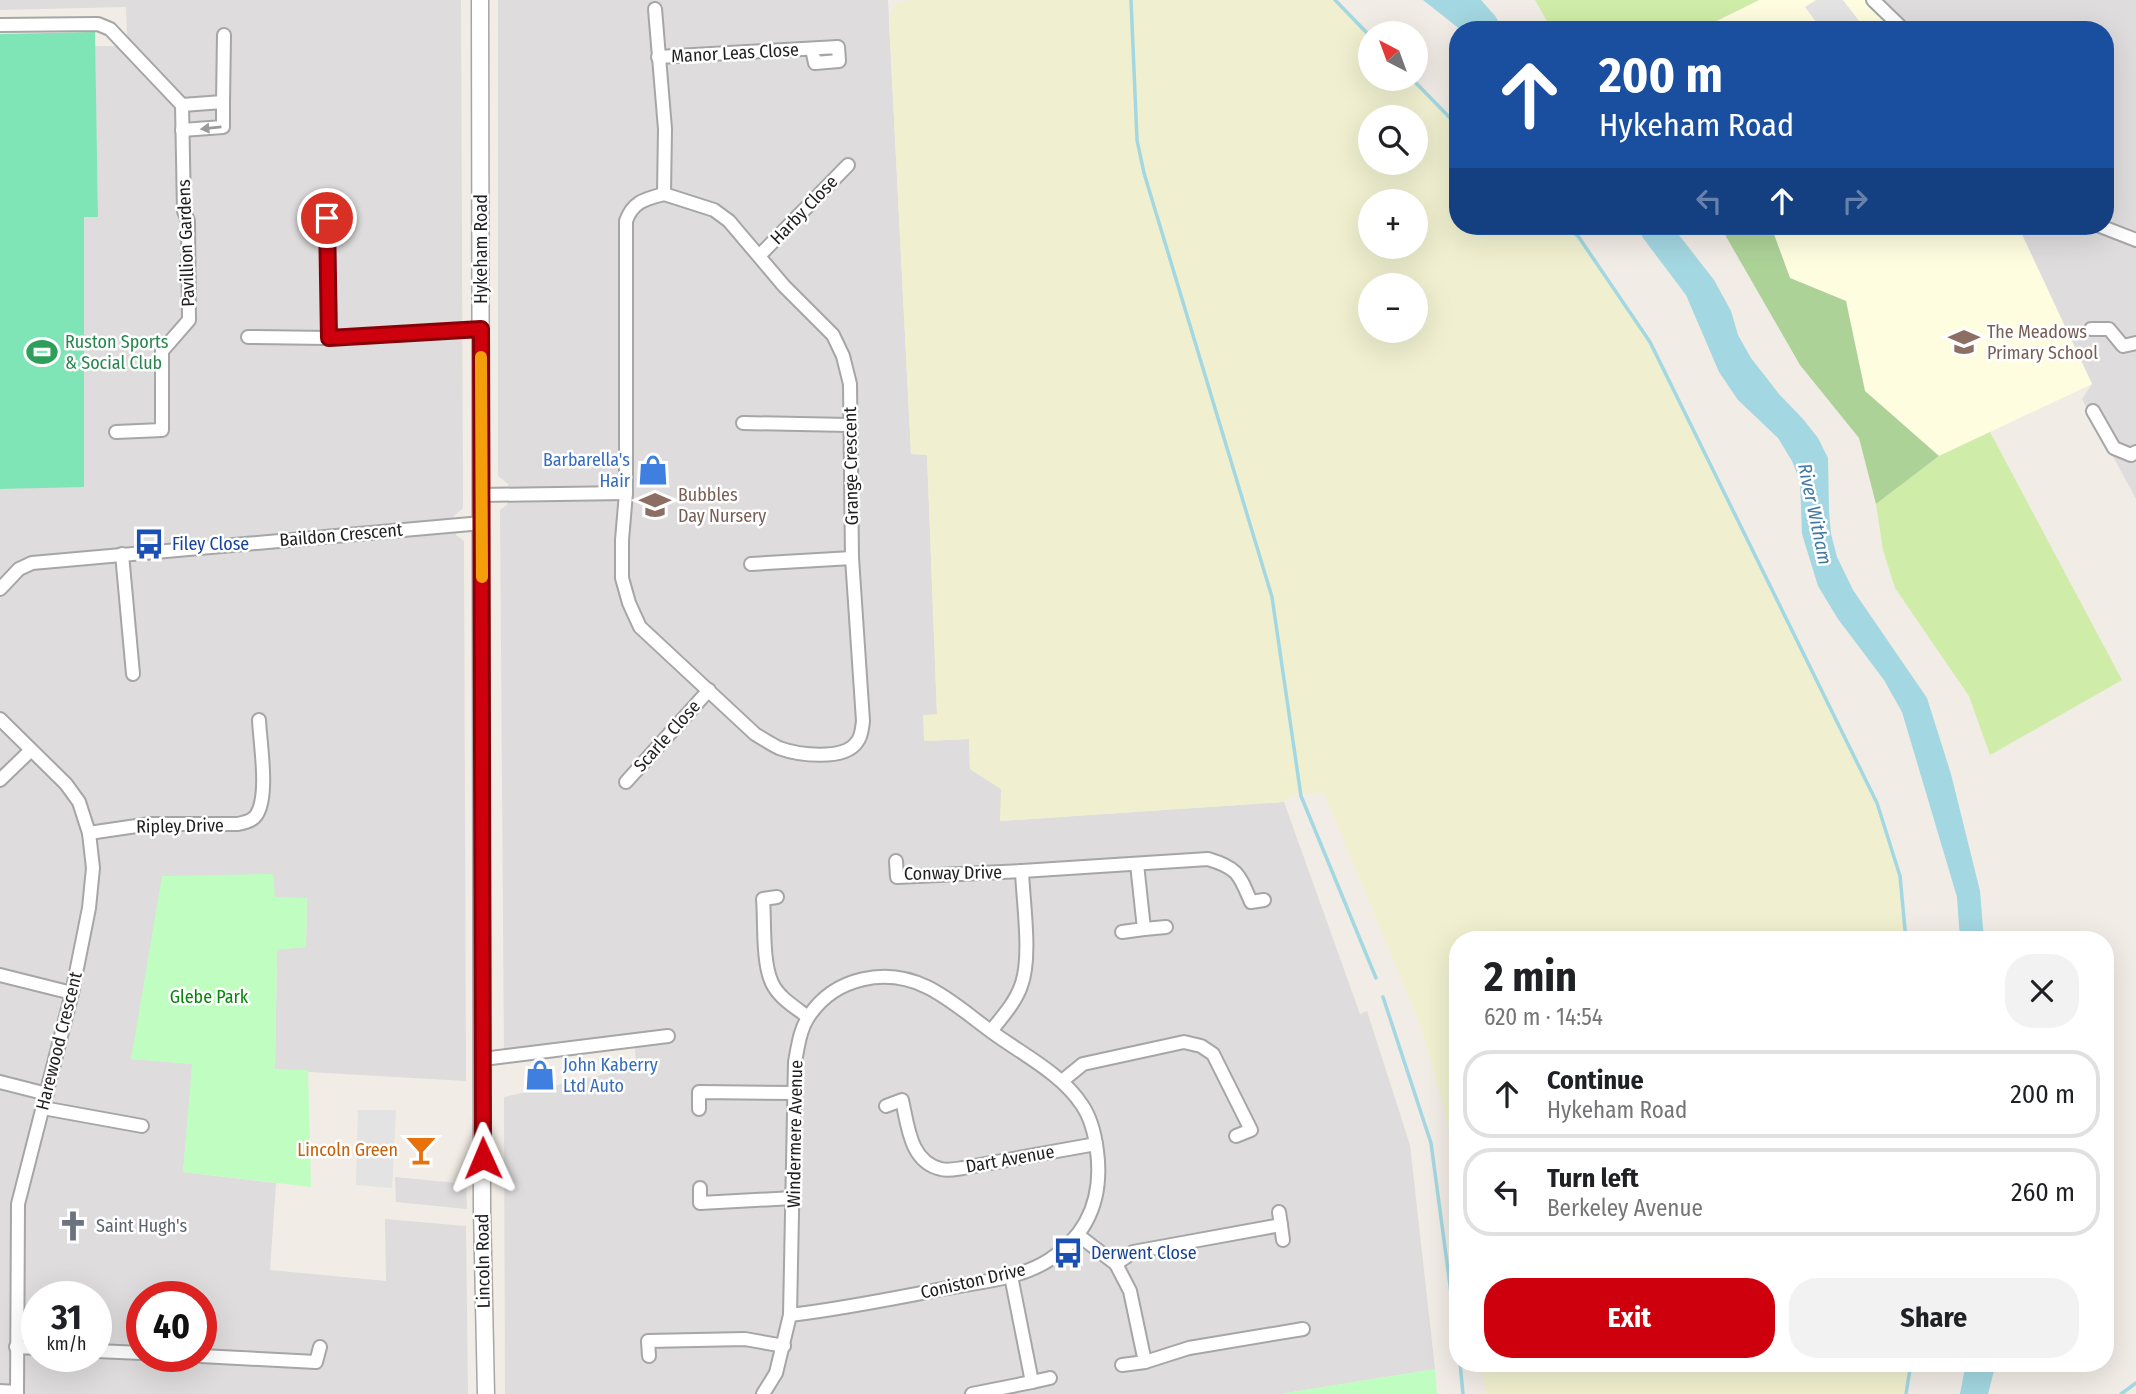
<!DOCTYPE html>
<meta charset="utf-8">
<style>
body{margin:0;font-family:"Fira Sans Condensed",sans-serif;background:#f2f2f2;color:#202124;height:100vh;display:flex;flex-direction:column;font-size:26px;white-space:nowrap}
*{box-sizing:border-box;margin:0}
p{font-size:23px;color:#757577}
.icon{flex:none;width:38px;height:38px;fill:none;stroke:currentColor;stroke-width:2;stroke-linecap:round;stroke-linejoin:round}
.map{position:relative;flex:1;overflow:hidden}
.details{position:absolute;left:1449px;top:931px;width:665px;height:441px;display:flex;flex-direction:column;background:#fff;border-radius:28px;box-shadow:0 7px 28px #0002}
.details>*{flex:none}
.top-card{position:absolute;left:1449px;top:21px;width:665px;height:214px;border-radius:28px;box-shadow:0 7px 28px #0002;background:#1a4fa0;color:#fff;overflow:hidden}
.needle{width:46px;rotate:319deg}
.fabs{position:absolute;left:1358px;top:21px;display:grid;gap:14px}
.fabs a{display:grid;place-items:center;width:70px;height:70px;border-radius:50%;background:#fff;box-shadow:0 7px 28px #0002;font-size:35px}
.speed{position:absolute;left:21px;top:1281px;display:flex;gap:14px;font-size:35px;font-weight:700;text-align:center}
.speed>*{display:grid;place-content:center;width:91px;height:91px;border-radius:50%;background:#fff;box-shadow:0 7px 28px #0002;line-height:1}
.speed small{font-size:18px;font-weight:400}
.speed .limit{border:10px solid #d22;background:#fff;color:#111}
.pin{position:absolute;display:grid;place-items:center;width:60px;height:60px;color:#fff;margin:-30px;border:4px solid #fff;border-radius:50%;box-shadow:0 2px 7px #0007}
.me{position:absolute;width:77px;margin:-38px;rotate:359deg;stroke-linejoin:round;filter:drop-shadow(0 0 5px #0008)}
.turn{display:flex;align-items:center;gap:24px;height:147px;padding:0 35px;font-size:32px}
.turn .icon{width:91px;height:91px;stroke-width:2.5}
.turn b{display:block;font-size:49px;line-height:60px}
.lanes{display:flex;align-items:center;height:66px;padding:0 35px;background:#0003;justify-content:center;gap:35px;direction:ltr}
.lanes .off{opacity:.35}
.round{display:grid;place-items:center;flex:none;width:74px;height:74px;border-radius:28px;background:#f2f2f2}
.summary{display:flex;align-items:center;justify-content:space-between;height:119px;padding:0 35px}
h1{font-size:42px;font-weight:700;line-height:52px}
.button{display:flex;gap:14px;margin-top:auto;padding:14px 35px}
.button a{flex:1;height:80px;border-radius:28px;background:#cf000d;color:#fff;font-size:28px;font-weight:700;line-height:80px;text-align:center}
.button a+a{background:#f2f2f2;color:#202124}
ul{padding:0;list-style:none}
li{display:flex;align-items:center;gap:21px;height:88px;margin:0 14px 10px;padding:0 21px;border:4px solid #e0e0e0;border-radius:28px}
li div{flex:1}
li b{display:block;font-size:26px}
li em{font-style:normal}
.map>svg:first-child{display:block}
</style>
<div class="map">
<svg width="2136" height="1394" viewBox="0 0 2136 1394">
<rect width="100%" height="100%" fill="#f1ece5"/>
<g fill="#dedcdc" fill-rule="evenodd">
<path d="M0,0h461l2,508 -9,8 2,19 8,6 2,540 -191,-11 2,-121 29,-2 1,-49h-33l-1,-24 -141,185 61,5 -10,108 93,11 -6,87 116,11 -1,-62 81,7 2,168h-468v-905l84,-3v-269l14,-1 -3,-170h20l12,-11 -1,-28 -126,3zM37,1297h59v59h-59zM142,1297h59v59h-59z"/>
<polygon points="498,0 888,0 911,454 927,454 937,715 925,741 969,739 970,769 1001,789 1001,821 1284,802 1360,1014 1367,1011 1410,1145 1435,1369 1280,1394 505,1394 504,1097 637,1067 633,1035 504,1052 500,510 507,505 508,484 498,476"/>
<polygon points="1873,0 2136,0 2136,499 2082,399 2092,384 2018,226 2105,226 2105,30 1904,30"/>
<polygon points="395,1177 466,1184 467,1209 396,1202"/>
</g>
<g fill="#fffde0">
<polygon points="1759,0 1873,0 1904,30 1703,28"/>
<polygon points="1771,226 2018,226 2092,384 1939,456 1865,391 1846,301 1790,278"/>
</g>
<g fill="#f0f0d0" fill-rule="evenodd">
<path d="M916,0h419l35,36v43h42l46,47v100h105l15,10 72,106 227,461 23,73 6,64h-448v221l-37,-135 -97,-233h-29l-11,9 -284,19 1,-32 -31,-20 -1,-30 -45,2 -1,-26 14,-1 -10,-259 -16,-1 -22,-434 5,-13 8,-6zM1370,117h46v46h-46zM1370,201h46v46h-46zM1370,285h46v46h-46z"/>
<polygon points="1482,1363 1911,1363 1906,1394 1486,1394"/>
</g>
<g fill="#cfeda8">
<polygon points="1535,0 1759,0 1698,30 1552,30"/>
<polygon points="1990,432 2122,680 1990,755 1969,696 1895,588 1883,550 1876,504 1939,456"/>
</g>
<polygon fill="#add298" points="1720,226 1771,226 1790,278 1846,301 1865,391 1939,456 1876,504 1859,438 1800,365"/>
<g fill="#c0fdc1">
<polygon points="273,874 275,897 307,898 306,947 277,950 275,1069 308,1070 311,1187 183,1172 192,1064 131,1059 162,876"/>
<polygon points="1435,1369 1437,1394 1280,1394"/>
</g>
<polygon fill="#7fe4b6" points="95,32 98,217 84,217 84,487 0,489 0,34"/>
<g fill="#e3e3e3">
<polygon points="1816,0 1843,0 1866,30 1822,30 1805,7"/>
<polygon points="358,1110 396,1110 392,1188 356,1185"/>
</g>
<g fill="#a3d7e1">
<polygon points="1423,0 1481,0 1496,17 1502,30 1461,30"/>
<polygon points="1638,226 1672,226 1714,280 1731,311 1738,335 1751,358 1779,394 1803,419 1818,438 1828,458 1829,511 1831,534 1837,557 1853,590 1927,698 1951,774 1980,891 1984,940 1960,940 1957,897 1902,712 1884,680 1838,619 1818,586 1802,534 1800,481 1792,461 1778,438 1738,400 1719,372 1686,295 1643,238"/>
<polygon points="1966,1363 1996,1363 1988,1394 1960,1394"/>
</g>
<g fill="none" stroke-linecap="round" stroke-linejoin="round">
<g stroke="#a3d7e1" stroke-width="3.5">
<polyline points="1131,0 1137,140 1144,173 1272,597 1301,796 1376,978"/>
<polyline points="1335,0 1370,36"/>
<polyline points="1412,79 1458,126"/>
<polyline points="1563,226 1578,236 1650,342 1877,803 1900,876 1906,940"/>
<polyline points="1383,997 1431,1143 1458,1345"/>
<polyline points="1460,1363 1463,1394"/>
<polyline points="1906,1394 1911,1363"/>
<polyline points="2121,1394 2136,1383"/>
</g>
<g stroke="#a6a6a6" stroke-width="16">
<g id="minor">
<polyline points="1873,0 1904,30"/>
<polyline points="655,9 665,129 664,194"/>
<polyline points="0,25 98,24 110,29 182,105 184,211 188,221 189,320 162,351 162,430 116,432"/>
<polyline points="658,57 838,47 839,61 815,63 812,49"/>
<polyline points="223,102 224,35"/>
<polyline points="182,105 223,102 223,127 182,130"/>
<path d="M664,194l50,16 15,11 55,65 49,49 10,21 7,28 2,174 11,163c-1,7 -1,15 -6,21 -13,19 -59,13 -78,6 -8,-4 -16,-9 -24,-14l-115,-107 -11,-24 -7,-25v-38l4,-47v-272c7,-20 20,-22 38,-27z"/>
<polyline points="327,218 329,338"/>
<polyline points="2100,226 2136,240"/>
<polyline points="760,255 848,165"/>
<polyline points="2091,329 2109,329 2123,346 2136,343"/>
<polyline points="248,337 329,338 481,329"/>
<polyline points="2093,411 2114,448 2131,455 2136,452"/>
<polyline points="743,423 849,425"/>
<polyline points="481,495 626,493"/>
<polyline points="122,554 133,674"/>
<polyline points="751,564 852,558"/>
<polyline points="0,589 19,569 32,563 482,523"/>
<polyline points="0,719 66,784 79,802 89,833 93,868 89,908 72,993 18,1204 17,1394"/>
<polyline points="0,780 31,750"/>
<polyline points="626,782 709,690"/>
<path d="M89,833l61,-9h88c8,-2 15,-3 19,-10 12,-20 3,-71 2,-94"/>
<polyline points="896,861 897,877 1022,871"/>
<path d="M777,897l-14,2c2,23 -1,63 9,84 7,15 23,24 36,34"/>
<polyline points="1144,929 1166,927"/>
<polyline points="1122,932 1144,929 1137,864"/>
<polyline points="0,975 72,993"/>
<path d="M991,1031c11,-14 24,-28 30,-45 11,-28 2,-84 1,-115l186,-12c30,9 31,15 43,43l13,-2"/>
<polyline points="483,1059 668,1036"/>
<polyline points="1062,1081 1083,1064 1184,1042 1201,1046 1213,1054 1251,1130 1236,1136"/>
<polyline points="0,1082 47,1094"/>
<path d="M886,1106l16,-6c6,26 8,62 39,69 6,2 15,0 22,-1l133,-24"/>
<polyline points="43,1108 142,1126"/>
<polyline points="699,1109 699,1092 795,1093"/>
<polyline points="700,1188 700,1203 794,1198"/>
<polyline points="1281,1225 1283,1240"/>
<polyline points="1078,1235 1116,1264 1133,1252 1281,1225 1279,1212"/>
<polyline points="1116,1264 1130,1291 1145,1362 1122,1365"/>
<polyline points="1011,1276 1032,1382 1050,1378"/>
<polyline points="16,1347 37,1348"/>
<polyline points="96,1351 142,1353"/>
<polyline points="201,1356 316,1362 320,1347"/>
<polyline points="649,1356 648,1341 745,1339 784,1346"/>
<polyline points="1145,1362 1189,1348 1303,1329"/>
<polyline points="0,1391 17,1392"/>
<path d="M763,1394l13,-21 14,-58 5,-253c3,-16 5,-33 14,-46 26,-39 77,-49 118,-29 23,11 44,30 65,45 30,22 70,42 90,73 9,13 13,30 15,46 6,46 -8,83 -48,109 -31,20 -72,22 -107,29 -51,10 -101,20 -152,26"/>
<polyline points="972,1394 1032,1382"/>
</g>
</g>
<g stroke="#a6a6a6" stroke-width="19">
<polyline id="tertiary" points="480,0 482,1210 486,1394"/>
</g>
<use href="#minor" stroke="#fff" stroke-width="12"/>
<use href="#tertiary" stroke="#fff" stroke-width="16"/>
</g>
<defs><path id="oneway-solid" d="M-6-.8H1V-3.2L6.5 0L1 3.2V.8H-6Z" transform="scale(1.75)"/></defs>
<use fill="#9a9a9a" href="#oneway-solid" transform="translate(211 128) rotate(174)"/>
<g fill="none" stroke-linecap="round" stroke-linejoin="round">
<g stroke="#870008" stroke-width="18">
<polyline id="route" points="327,218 329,338 481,329 483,1158"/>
</g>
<use href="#route" stroke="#cf000d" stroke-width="12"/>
<polyline stroke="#f59e0b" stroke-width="12" points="481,357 482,577"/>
</g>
<defs>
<g id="school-bare" transform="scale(2.415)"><path d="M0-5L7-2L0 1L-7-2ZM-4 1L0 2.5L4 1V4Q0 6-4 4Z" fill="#8d6e63" stroke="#fff" stroke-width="2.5" paint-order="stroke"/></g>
<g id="stadium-bare" transform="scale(2.415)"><path d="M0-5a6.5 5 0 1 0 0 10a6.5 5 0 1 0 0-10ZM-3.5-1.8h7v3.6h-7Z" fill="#2e9e5b" stroke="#fff" stroke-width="2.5" paint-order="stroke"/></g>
<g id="shop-bare" transform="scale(2.415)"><path d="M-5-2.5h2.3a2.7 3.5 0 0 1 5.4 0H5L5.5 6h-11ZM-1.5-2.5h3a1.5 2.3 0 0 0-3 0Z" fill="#3f7fe0" stroke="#fff" stroke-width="2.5" paint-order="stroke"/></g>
<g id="bus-bare" transform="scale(2.415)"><path d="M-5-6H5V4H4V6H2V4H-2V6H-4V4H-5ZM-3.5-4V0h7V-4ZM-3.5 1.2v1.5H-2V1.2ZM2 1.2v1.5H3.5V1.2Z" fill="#1a4fb4" stroke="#fff" stroke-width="2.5" paint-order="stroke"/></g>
<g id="bar-bare" transform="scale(2.415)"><path d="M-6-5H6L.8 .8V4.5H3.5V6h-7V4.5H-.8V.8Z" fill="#e8710a" stroke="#fff" stroke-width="2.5" paint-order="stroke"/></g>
<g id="church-bare" transform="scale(2.415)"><path d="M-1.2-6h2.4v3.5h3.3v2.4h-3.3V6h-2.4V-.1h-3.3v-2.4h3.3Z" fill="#6b7280" stroke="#fff" stroke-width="2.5" paint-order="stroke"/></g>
</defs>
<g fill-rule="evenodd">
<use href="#school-bare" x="1964" y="342"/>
<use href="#stadium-bare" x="42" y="352"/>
<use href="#shop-bare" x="653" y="470"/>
<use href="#school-bare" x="655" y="505"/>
<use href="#bus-bare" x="149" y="544"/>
<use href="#shop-bare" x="540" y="1075"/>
<use href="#bar-bare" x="421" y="1150"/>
<use href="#church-bare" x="73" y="1226"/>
<use href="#bus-bare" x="1068" y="1253"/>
</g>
<g text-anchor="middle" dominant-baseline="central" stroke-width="5" stroke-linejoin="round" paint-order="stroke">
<g font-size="18" fill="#1f1f1f" stroke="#fff">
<text transform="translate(735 53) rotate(-3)">Manor Leas Close</text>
<text transform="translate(804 210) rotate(-46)">Harby Close</text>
<text transform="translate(186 243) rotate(-92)">Pavillion Gardens</text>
<text transform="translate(481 249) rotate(-90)">Hykeham Road</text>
<text transform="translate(851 466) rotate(-91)">Grange Crescent</text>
<text transform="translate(341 535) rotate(-5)">Baildon Crescent</text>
<text transform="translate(667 736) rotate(-48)">Scarle Close</text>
<text transform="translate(180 826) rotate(-1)">Ripley Drive</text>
<text transform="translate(953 873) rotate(-1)">Conway Drive</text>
<text transform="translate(59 1041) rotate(-76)">Harewood Crescent</text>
<text transform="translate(795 1134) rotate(-89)">Windermere Avenue</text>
<text transform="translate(1010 1159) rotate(-10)">Dart Avenue</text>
<text transform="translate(483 1261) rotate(-91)">Lincoln Road</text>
<text transform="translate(973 1281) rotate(-13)">Coniston Drive</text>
</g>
<g font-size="18" fill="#785e54" stroke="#fff" text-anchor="start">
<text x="1987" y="332">The Meadows<tspan x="1987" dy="21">Primary School</tspan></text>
<text x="678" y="495">Bubbles<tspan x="678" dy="21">Day Nursery</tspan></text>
</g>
<g font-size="18" fill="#27864d" stroke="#fff" text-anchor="start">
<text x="65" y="342">Ruston Sports<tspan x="65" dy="21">&amp; Social Club</tspan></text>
</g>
<g font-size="18" fill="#366cbe" stroke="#fff" text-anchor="end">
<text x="630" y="460">Barbarella's<tspan x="630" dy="21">Hair</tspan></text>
<text x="563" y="1065" text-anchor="start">John Kaberry<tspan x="563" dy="21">Ltd Auto</tspan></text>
</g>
<g font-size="18" fill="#164399" stroke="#fff" text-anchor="start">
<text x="172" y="544">Filey Close</text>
<text x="1091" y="1253">Derwent Close</text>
</g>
<g font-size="18" fill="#058608" stroke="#fff">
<text x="209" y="997">Glebe Park</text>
</g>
<g font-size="18" fill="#c56008" stroke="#fff" text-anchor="end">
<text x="398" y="1150">Lincoln Green</text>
</g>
<g font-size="18" fill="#5b616d" stroke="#fff" text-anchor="start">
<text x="96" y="1226">Saint Hugh's</text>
</g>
<g font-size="19" font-style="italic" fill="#4079a5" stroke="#fff">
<text transform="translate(1815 514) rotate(78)">River Witham</text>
</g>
</g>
</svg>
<div class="fabs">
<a><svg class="needle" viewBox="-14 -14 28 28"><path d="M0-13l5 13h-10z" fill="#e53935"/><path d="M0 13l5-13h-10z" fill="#757577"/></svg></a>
<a><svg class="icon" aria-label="search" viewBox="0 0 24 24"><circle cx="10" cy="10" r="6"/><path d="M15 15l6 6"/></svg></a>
<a>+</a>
<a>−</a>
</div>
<div class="speed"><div>31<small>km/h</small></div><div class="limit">40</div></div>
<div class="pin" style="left:327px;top:218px;background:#d93025"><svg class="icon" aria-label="arrive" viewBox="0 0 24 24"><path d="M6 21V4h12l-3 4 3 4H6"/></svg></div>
<svg class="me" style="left:483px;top:1158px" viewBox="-20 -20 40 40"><path d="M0-17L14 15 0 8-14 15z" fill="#cf000d" stroke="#fff" stroke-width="4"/></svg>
<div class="top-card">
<div class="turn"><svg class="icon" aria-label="ahead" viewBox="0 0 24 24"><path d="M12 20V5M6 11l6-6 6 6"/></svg><div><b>200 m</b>Hykeham Road</div></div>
<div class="lanes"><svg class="icon off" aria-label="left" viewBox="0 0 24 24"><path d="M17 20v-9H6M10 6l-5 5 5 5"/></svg><svg class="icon" aria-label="ahead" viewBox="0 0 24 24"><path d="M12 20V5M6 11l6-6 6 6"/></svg><svg class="icon off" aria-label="right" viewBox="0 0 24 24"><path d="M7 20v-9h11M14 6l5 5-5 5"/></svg></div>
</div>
<section class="details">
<div class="summary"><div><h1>2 min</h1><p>620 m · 14:54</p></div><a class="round"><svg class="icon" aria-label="close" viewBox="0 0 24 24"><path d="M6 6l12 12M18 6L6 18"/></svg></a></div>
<ul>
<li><svg class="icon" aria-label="ahead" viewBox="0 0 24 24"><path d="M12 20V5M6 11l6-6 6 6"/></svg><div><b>Continue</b><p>Hykeham Road</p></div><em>200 m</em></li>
<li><svg class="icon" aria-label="left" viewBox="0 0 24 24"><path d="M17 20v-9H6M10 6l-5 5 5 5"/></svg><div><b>Turn left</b><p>Berkeley Avenue</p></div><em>260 m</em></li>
</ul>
<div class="button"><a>Exit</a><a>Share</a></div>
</section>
</div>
